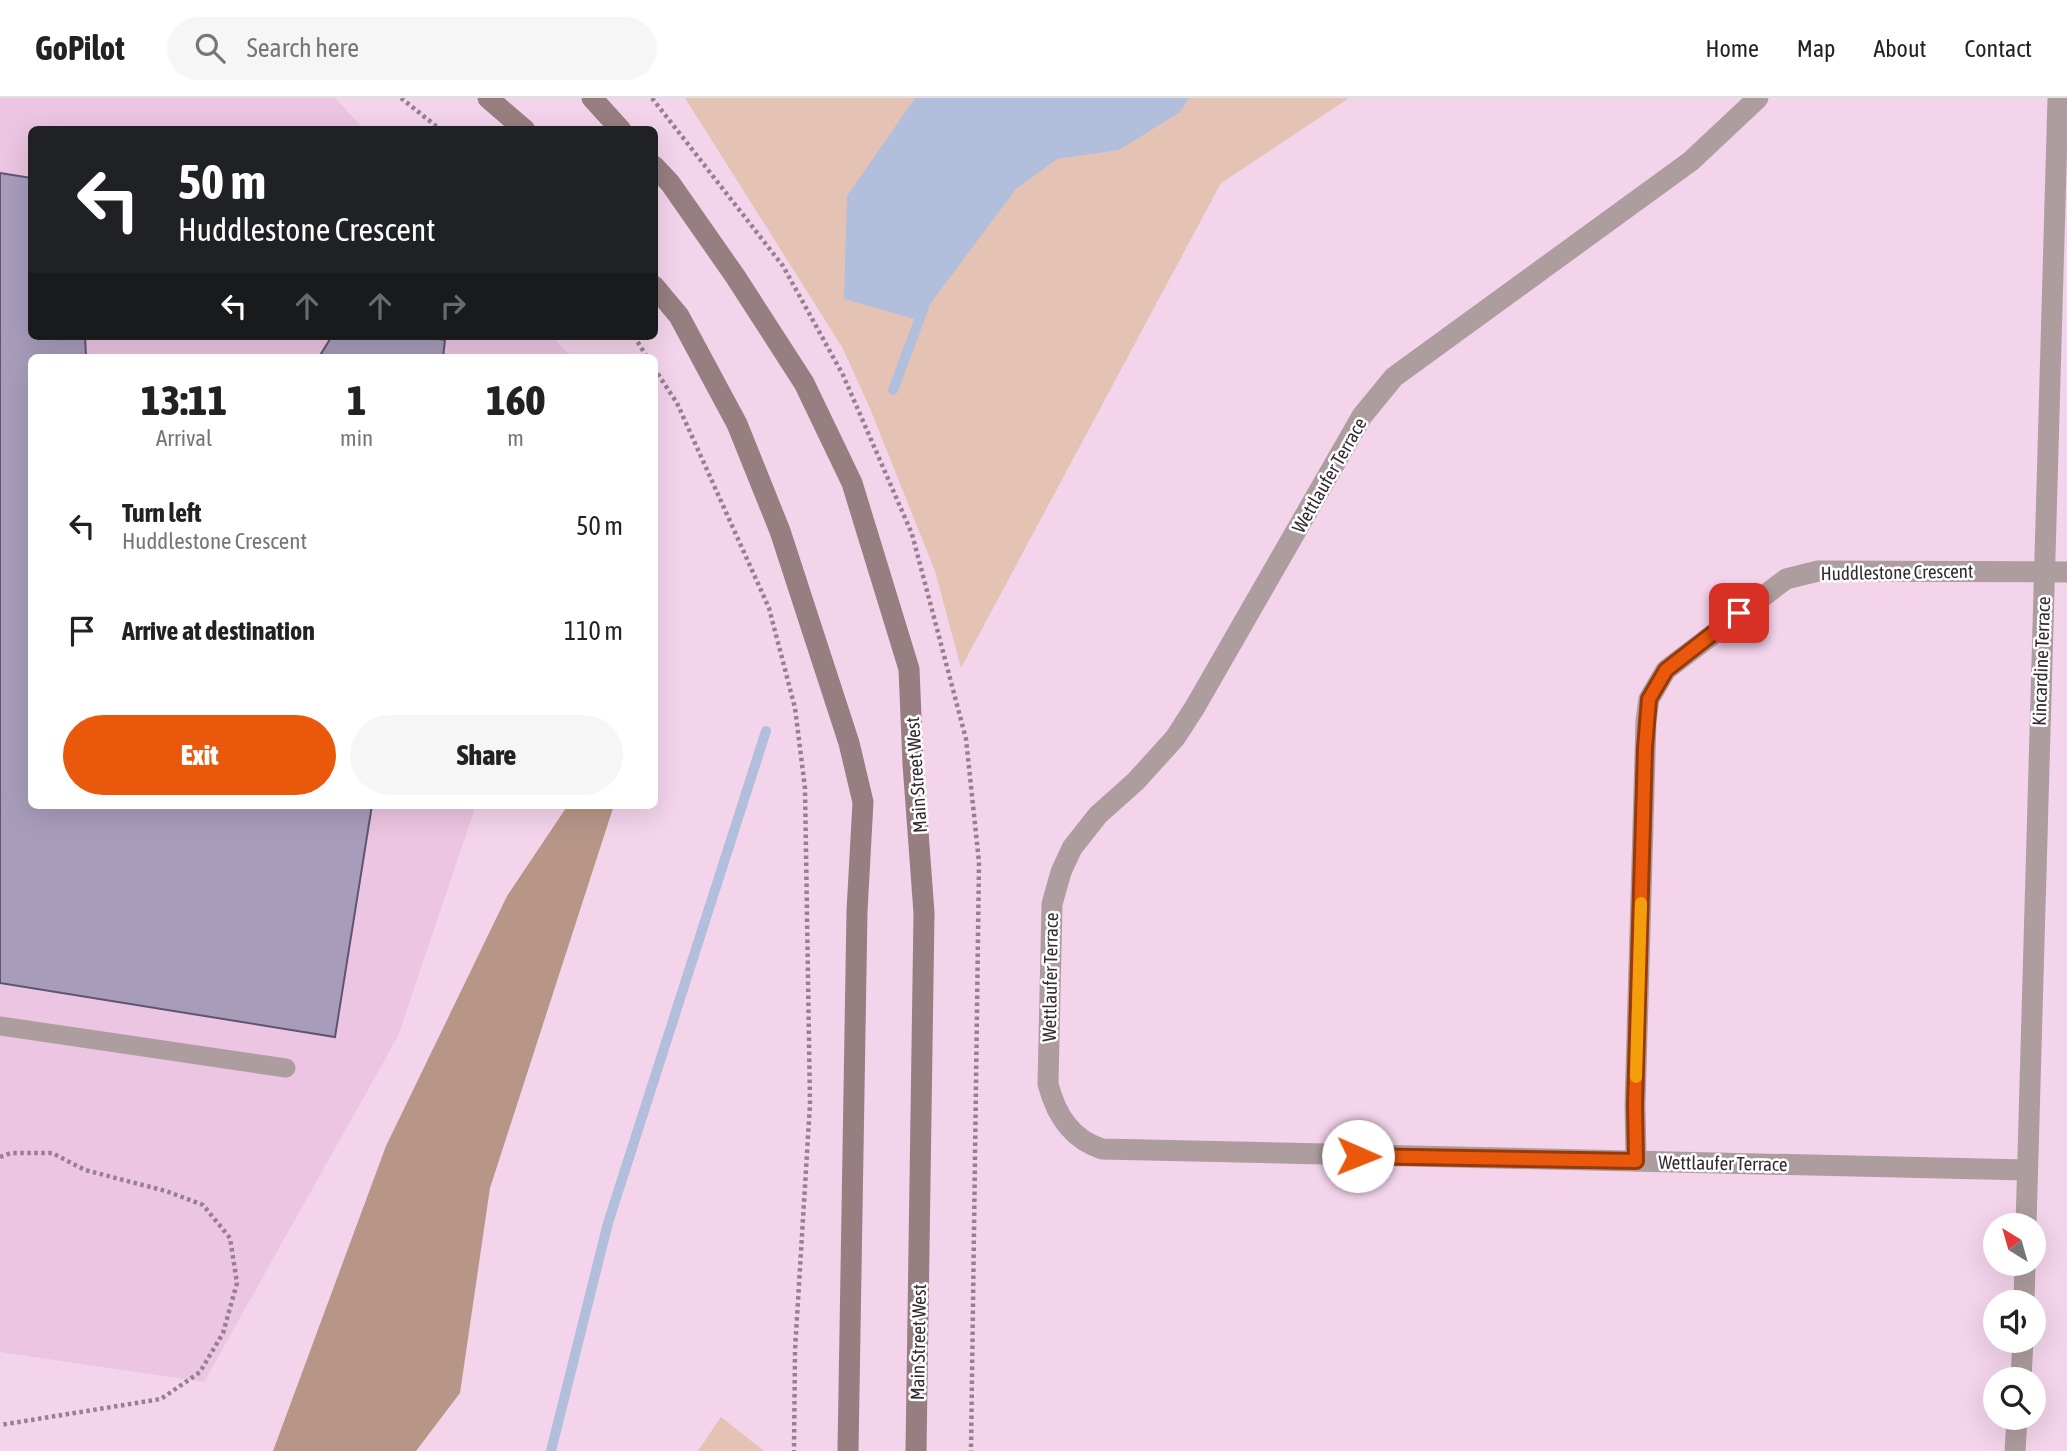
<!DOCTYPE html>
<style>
body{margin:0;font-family:"Asap Condensed",sans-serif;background:#f6f6f6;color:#222;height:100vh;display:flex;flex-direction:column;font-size:26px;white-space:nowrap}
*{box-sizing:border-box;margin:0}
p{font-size:23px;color:#767676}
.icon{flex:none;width:38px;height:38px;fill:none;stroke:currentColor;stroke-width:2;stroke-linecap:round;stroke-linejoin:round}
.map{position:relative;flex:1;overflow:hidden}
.side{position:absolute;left:28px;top:256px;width:630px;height:455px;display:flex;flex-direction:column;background:#fff;border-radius:10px;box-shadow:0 7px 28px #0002}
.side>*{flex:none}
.hud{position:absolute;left:28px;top:28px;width:630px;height:214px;border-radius:10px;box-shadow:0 7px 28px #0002;background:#202124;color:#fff;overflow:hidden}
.needle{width:46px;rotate:323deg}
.buttons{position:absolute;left:1983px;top:1115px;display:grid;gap:14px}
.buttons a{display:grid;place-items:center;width:63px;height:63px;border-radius:50%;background:#fff;box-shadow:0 7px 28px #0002;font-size:35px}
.pin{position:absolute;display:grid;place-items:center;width:60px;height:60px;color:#fff;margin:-30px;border-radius:14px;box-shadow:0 4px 10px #0006}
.me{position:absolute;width:77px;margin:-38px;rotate:91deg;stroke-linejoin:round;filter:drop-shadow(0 0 5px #0008)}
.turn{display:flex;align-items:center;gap:24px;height:147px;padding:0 35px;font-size:32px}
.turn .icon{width:91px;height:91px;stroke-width:2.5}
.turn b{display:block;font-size:49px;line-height:60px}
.lanes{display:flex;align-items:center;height:66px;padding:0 35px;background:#0003;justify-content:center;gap:35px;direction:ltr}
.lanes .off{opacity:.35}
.eta{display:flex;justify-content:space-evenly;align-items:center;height:119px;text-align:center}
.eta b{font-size:42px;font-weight:800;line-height:49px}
.cta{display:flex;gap:14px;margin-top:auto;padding:14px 35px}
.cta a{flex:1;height:80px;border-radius:42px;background:#ea580c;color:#fff;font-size:28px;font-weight:800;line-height:80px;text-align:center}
.cta a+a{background:#f6f6f6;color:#222}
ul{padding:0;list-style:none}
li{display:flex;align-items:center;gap:21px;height:105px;padding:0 35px}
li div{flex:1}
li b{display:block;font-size:26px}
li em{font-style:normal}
header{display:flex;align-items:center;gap:42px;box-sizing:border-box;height:98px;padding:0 35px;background:#fff;border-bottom:2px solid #e0e0e0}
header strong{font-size:33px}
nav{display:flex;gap:38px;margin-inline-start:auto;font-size:24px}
.search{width:490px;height:63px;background:#f6f6f6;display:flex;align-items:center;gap:18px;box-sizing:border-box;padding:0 24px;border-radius:38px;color:#767676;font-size:26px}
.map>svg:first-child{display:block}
</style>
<header>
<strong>GoPilot</strong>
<div class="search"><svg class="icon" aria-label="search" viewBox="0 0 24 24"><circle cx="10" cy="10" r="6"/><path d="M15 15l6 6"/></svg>Search here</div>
<nav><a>Home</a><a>Map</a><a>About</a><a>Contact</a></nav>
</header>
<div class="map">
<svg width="2067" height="1353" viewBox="0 0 2067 1353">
<rect width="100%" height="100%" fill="#f3d4eb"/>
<polygon fill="#ebc5e1" points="0,0 335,0 364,31 32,32 32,238 552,238 571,259 32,259 32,707 476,707 398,938 204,1284 0,1254"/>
<g fill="#e4c3b4">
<polygon points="685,0 1349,0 1221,85 961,570 935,473 869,308 842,249"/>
<polygon points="721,1319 764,1353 698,1353"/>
</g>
<polygon fill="#b79688" points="568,707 614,707 490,1090 460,1295 416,1353 273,1353 386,1048 507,798"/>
<polygon fill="#b2bfdc" points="915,0 1189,0 1180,14 1119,52 1057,61 1016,91 918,222 844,201 847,98"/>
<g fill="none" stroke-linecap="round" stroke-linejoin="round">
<g stroke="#b2bfdc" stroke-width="10">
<polyline points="893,292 924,209"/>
<polyline points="551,1353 608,1125 766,633"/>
</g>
</g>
<g fill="#a79cba" stroke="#5f5570" stroke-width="2">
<polygon points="0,75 32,80 32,238 85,238 86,259 32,259 32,707 372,707 335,939 0,885"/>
<polygon points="332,238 419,238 445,242 443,259 319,259"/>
</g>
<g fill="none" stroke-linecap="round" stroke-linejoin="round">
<g stroke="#968090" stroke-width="4.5" stroke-dasharray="3.5 3.5" stroke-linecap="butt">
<polyline points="401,0 441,32"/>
<polyline points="652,0 783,168 843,277 912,436 966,641 979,764 971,1353"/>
<polyline points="634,238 647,259"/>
<polyline points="654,270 677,305 769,510 795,610 805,690 810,1006 795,1252 794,1353"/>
<polyline points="0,1059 11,1055 52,1055 85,1072 166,1093 203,1107 230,1140 237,1185 223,1235 200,1274 161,1301 0,1327"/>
</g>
<polyline stroke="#ae9d9f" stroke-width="19" points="0,928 286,970"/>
<g stroke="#ae9d9f" stroke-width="21">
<path d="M1758,0l-67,63 -297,216 -32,39 -167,291 -20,31 -39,43 -38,34 -26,33 -11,24 -9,32 -4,180c8,31 23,55 54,65l925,21"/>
<polyline points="1636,1063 1635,1007 1646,623 1649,601 1666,572 1786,481 1818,473 2067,474"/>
<polyline points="2026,1127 2058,0"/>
<polyline points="2024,1204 2025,1166"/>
<polyline points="2021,1281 2023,1242"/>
<polyline points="2015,1353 2017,1320"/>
</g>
<g stroke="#967e81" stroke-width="21">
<polyline points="488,0 525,32"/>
<polyline points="592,0 621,32"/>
<polyline points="654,68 670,85 735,178 804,285 852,385 909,571 913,666 924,815 916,1353"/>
<polyline points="654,188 679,218 737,326 780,433 849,645 863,704 857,813 848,1353"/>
</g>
</g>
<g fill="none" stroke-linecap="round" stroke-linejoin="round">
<g stroke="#983908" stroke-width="18">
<polyline id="route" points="1358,1058 1636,1063 1635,1007 1645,650 1649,601 1666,572 1739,515"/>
</g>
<use href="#route" stroke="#ea580c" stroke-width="12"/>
<polyline stroke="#f59e0b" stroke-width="12" points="1636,979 1641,805"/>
</g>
<g text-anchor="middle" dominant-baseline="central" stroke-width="5" stroke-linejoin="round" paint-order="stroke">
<g font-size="19" fill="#352a32" stroke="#fff">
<text transform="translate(1329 377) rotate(-60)">Wettlaufer Terrace</text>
<text transform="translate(1897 474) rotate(-1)">Huddlestone Crescent</text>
<text transform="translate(2041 563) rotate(-88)">Kincardine Terrace</text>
<text transform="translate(916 677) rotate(-94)">Main Street West</text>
<text transform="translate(1050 879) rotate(-89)">Wettlaufer Terrace</text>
<text transform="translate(1723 1065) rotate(1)">Wettlaufer Terrace</text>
<text transform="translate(918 1244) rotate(-89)">Main Street West</text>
</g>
</g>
</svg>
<div class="buttons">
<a><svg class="needle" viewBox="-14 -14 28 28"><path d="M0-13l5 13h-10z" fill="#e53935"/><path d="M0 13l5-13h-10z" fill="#767676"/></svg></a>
<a><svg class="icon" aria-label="sound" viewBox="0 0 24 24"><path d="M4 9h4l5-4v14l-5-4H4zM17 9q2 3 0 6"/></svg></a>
<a><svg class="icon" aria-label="search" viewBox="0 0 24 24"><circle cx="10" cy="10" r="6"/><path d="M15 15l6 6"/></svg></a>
</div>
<div class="pin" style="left:1739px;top:515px;background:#d93025"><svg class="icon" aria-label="arrive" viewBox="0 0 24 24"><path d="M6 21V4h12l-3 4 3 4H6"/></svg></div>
<svg class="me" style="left:1358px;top:1058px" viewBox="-20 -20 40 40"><circle r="19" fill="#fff"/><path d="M0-13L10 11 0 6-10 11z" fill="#ea580c"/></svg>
<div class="hud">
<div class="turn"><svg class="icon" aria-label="left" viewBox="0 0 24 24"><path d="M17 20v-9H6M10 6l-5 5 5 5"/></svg><div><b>50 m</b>Huddlestone Crescent</div></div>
<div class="lanes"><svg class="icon" aria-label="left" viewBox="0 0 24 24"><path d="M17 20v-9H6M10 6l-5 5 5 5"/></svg><svg class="icon off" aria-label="ahead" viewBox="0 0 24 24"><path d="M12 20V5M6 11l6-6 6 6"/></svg><svg class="icon off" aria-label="ahead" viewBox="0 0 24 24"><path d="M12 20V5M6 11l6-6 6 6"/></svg><svg class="icon off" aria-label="right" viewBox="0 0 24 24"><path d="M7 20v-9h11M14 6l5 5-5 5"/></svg></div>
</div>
<section class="side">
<div class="eta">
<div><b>13:11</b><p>Arrival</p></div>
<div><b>1</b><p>min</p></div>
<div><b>160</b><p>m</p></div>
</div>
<ul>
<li><svg class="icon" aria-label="left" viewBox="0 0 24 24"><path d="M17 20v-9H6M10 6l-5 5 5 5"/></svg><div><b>Turn left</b><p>Huddlestone Crescent</p></div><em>50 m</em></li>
<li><svg class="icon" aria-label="arrive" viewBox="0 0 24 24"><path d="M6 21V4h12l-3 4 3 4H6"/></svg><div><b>Arrive at destination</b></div><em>110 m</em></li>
</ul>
<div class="cta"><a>Exit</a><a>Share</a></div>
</section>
</div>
